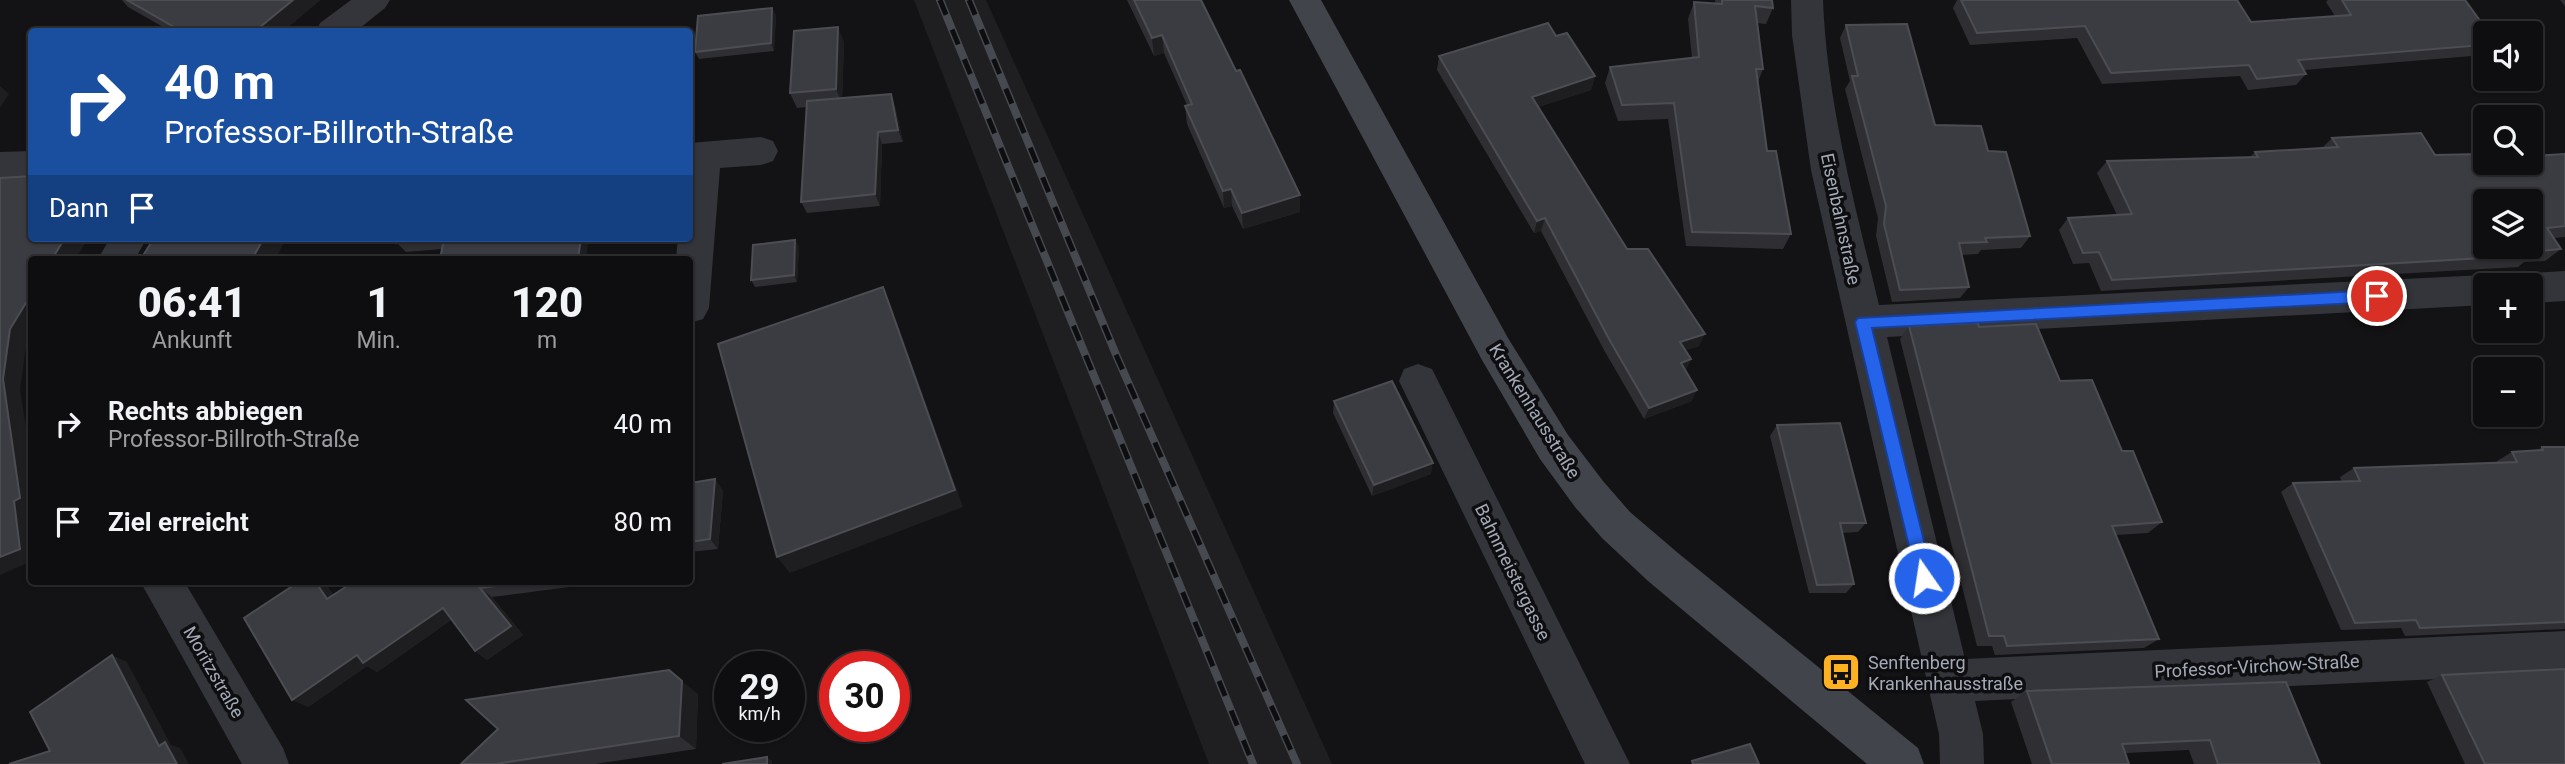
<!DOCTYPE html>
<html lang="de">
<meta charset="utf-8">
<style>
body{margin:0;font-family:Roboto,sans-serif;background:#1c1c1e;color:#f1f3f6;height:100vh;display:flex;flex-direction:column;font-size:26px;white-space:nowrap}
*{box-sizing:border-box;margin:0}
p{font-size:23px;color:#9b9c9f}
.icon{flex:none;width:38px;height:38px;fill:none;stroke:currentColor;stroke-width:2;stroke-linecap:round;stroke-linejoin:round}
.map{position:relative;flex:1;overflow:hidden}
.panel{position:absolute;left:28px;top:256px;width:665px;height:329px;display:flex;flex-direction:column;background:#0e0e10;border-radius:7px;box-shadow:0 2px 5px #0004,0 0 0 2px #2e2e30}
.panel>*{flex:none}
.hud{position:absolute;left:28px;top:28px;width:665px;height:214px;border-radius:7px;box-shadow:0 2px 5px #0004,0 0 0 2px #2e2e30;background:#1a4fa0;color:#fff;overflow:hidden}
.buttons{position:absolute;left:2473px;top:21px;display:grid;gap:14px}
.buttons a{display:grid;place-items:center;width:70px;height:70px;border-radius:7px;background:#0e0e10;box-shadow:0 2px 5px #0004,0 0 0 2px #2e2e30;font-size:35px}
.speed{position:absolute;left:714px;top:651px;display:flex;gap:14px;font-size:35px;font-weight:700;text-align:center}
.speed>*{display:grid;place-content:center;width:91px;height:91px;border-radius:50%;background:#0e0e10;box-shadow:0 2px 5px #0004,0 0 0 2px #2e2e30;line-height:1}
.speed small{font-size:18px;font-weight:400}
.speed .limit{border:10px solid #d22;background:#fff;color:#111}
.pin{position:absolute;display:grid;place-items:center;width:60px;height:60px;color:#fff;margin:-30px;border:4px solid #fff;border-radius:50%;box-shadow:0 2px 7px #0007}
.me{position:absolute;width:77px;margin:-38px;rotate:347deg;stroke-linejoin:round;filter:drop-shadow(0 0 5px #0008)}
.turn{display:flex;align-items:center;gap:24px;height:147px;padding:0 21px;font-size:32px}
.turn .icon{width:91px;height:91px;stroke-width:2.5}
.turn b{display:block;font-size:49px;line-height:60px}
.then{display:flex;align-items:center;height:66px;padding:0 21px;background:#0003;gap:14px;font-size:26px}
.eta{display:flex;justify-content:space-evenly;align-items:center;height:119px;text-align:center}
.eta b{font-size:42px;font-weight:800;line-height:49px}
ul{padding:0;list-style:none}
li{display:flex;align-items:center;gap:21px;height:98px;padding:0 21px}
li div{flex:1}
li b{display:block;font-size:26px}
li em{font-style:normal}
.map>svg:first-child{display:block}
</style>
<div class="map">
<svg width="2565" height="764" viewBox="0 0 2565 764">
<rect width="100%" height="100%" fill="#131315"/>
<polygon fill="#1f1f22" points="914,0 986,0 1332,764 1209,764"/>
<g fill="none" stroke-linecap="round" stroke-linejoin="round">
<g fill="#33353a" fill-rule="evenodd">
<polygon points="351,0 390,0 385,8 355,32 316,32 320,23"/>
<path d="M1791,0h32c4,103 32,205 56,305l606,-30 13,4 3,6h-16v20l-598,32 78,322 600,-28v42l-590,28 8,33 1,30h-44l-1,-30 -128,-564 -19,-135z"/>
<polygon points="761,137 773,141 778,151 773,161 761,165 720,168 709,308 703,319 690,323 690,259 676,259 678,238 690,238 690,143"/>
<polygon points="32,151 32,179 0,180 0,152"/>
<polygon points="110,238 147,238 135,259 98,259"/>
<polygon points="2565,271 2565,301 2530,303 2530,285 2513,285 2517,277 2530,273"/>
<polygon points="1418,364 1432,369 1630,764 1585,764 1399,381 1404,369"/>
<polygon points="140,581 184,581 283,748 289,764 242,764"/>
</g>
<polygon fill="#41444a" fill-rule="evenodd" points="1289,0 1321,0 1508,338 1568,435 1603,481 1630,512 1678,553 1918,748 1924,764 1867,764 1648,581 1602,538 1575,507 1540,459 1482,360"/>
<g stroke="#46494f" stroke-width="8">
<g id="rail">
<polyline points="940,0 1253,764"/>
<polyline points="969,0 1117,357 1297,764"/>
</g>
</g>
<use href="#rail" stroke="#0e0e10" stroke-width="5" stroke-dasharray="16" stroke-linecap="butt"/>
</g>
<g fill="#2f2f33">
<polygon points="122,0 320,0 282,32 172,32 128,7"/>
<polygon points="1127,0 1201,0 1300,212 1243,229 1232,206 1224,208 1187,124 1185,106 1187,105 1164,53 1154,56"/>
<polygon points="1715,0 1772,0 1773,8 1766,24 1757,23 1763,69 1758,82 1767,151 1791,234 1783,249 1686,246 1668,119 1618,121 1605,83 1610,67 1692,58 1688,19 1694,2 1715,4"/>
<polygon points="1957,0 2237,0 2251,22 2335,16 2326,2 2328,0 2465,0 2485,33 2485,47 2481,50 2478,51 2472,56 2304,70 2306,74 2296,85 2248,90 2240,76 2102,84 2077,38 1970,45 1953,8"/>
<polygon points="2560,0 2565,0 2565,6"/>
<polygon points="772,8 776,16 774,51 699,59 695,52"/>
<polygon points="1846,25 1935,125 1988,151 2030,236 2021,248 1981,250 1978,254 1961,255 1969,287 1960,298 1892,302 1876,236 1878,218 1845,89 1850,81 1840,38"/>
<polygon points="1556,36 1595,76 1591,90 1538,107 1627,249 1699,346 1685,350 1691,359 1685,371 1692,401 1644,419 1604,350 1541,231 1534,233 1437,70 1439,56"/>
<polygon points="844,42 842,98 891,94 895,106 903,142 882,144 880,206 807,213 801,202 807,107 797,108 790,93"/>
<polygon points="2332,138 2435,155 2485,158 2565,154 2565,237 2554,238 2561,249 2545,261 2524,262 2518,267 2101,291 2089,263 2073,264 2059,230 2068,218 2117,215 2097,173 2107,161 2250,157 2255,152 2322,148"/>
<polygon points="399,238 583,238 588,245 442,249 406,252 397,243"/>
<polygon points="795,240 799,247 797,282 755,287 751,280"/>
<polygon points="1909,326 1979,327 2060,381 2162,522 2148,533 2116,535 2159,639 2144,648 1995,655 1992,646 1977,646 1900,339"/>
<polygon points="1334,401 1431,474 1372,496 1333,413"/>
<polygon points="1777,425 1866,523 1858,532 1842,533 1854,584 1846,593 1809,593 1770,436"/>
<polygon points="2542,447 2565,447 2565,629 2405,636 2401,628 2341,630 2281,492 2293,483 2342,482 2340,477 2354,468 2498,463 2497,461 2512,452 2537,450"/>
<polygon points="690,483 723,490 718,549 690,552"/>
<polygon points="355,581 615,581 492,597 523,635 487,660 475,651 451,620 377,672 367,666 308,707 325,583 333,595"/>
<polygon points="2442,675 2565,764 2465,764 2427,682"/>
<polygon points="2027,691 2320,764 2194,764 2189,750 2126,753 2129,764 2032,764 2011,702"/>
<polygon points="698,694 696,749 595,764 461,764"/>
</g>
<g fill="#1e1e21">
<polygon points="293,0 320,0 282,32 254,32"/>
<polygon points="772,8 776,16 774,51 771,43"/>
<polygon points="838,27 844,42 842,103 836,89"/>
<polygon points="1162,35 1164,53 1154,56 1152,38"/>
<polygon points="1595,76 1591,90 1529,110 1532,97"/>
<polygon points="0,86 9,94 0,108"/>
<polygon points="891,94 895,106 903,142 898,130"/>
<polygon points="878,132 882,144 880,206 875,194"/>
<polygon points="1231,189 1232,206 1224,208 1223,191"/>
<polygon points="1300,195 1300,212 1243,229 1242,213"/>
<polygon points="1545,218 1541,231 1534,233 1537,221"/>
<polygon points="65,238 88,238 76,259 52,259"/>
<polygon points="264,238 287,238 275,259 252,259"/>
<polygon points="576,238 583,238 588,245 586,259 578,259"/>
<polygon points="795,240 799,247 797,282 794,275"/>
<polygon points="883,287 892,308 963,507 790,573 777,557"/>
<polygon points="32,293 32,333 27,340 20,390 32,464 32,561 0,575 0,557 14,501 3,379 10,329"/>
<polygon points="1705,334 1699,346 1675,354 1680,342"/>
<polygon points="1691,359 1685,371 1681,363"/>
<polygon points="1697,390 1692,401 1644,419 1649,408"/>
<polygon points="1433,463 1431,474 1372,496 1374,485"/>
<polygon points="715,479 723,490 718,549 710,539"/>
<polygon points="315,581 322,581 325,583 341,608 327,599"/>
<polygon points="480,588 492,597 523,635 487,660 475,651"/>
<polygon points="443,608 455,617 377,672 367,666 308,707 292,700 357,655"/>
<polygon points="112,655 127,662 171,745 180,748 189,764 177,764 159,746"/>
<polygon points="682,681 698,694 696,749 679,736"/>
<polygon points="767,757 772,761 772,764 767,764"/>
</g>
<g fill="#3b3c41" stroke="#4c4d53" stroke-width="2" fill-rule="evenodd">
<polygon points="127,0 293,0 254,32 183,32"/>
<polygon points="1134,0 1201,0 1236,71 1240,70 1300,195 1242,213 1231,189 1223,191 1185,106 1192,104 1162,35 1152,38"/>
<polygon points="1722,0 1772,0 1773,8 1755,6 1763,69 1756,69 1767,151 1776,151 1791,234 1692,232 1674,103 1622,105 1610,67 1699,57 1694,2 1722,4"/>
<polygon points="1961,0 2237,0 2251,22 2351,15 2342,0 2465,0 2489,33 2485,33 2485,40 2481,40 2484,45 2298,60 2306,74 2257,79 2249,65 2111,73 2085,26 1977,33"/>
<polygon points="772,8 771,43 695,52 698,16"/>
<polygon points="1548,23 1556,36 1567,33 1595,76 1532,97 1627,249 1648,249 1705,334 1680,342 1691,359 1681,363 1697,390 1649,408 1609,339 1545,218 1537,221 1439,56"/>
<polygon points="1907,24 1935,125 1981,126 1988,151 2006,152 2030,236 1985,238 1987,242 1959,243 1969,287 1900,290 1884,224 1886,206 1852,76 1858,76 1846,25"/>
<polygon points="838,27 836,89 790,93 794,31"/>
<polygon points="891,94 898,130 878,132 875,194 801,202 807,101"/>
<path d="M2421,133l14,22 47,-1 3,4v5h45v-7l35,-2v72l-18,2 14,21 -30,3 2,3 -421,25 -13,-28 -16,1 -15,-35 64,-4 -25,-53 151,-4 -3,-5 83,-5 -6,-9zM2485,201h45v46h-45z"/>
<polygon points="32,176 32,238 65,238 52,259 32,259 32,293 10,329 3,379 20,498 14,501 20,549 0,557 0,178"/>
<polygon points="154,238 264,238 252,259 141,259"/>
<polygon points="399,238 581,238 578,259 440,259 444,239 397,243"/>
<polygon points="795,240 794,275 751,280 753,245"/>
<polygon points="883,287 955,490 777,557 718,344"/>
<polygon points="1978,323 1979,327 2036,324 2060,381 2092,380 2122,451 2133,451 2162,522 2112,526 2159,639 2007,646 2004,636 1989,636 1909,326"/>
<polygon points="1392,381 1433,463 1374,485 1334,401"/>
<polygon points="1840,423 1866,523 1840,523 1854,584 1817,585 1777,425"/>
<polygon points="2542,447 2565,447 2565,622 2420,628 2416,620 2355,623 2293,483 2360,481 2354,468 2517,462 2512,452 2543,450"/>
<polygon points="715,479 710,539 690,542 690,483"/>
<polygon points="300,581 315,581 327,599 355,581 535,581 480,588 511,626 475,651 443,608 363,663 357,655 292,700 244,618"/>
<polygon points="112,655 159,746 165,742 177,764 9,764 50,751 30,712"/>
<polygon points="2565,669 2565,764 2485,764 2442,675"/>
<polygon points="669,670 682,681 679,736 495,764 461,764 498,729 466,700"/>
<polygon points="2286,682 2320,764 2218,764 2210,740 2122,744 2129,764 2052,764 2027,691"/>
<polygon points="1750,744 1759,764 1693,764 1692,761"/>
<polygon points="767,757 767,764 722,764"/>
</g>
<polygon fill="#2563eb" stroke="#184099" stroke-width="2" points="2377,290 2385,296 2377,302 1872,328 1933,578 1930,584 1924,586 1918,584 1855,322 1858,318"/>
<defs>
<g id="bus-square" transform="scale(2.0125)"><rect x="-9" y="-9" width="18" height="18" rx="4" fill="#ffb221" stroke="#0e0e10"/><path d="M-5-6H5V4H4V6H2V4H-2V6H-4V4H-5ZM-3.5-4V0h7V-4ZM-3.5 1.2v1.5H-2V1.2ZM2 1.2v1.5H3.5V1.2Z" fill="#111"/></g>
</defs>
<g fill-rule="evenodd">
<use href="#bus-square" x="1841" y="672"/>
</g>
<g text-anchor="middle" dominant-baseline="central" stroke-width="7" stroke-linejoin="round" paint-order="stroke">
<g font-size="18" fill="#a3a9b6" stroke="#0e0e10">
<text transform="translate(1841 219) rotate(78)">Eisenbahnstraße</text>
<text transform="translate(1535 411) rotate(58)">Krankenhausstraße</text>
<text transform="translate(1513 572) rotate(64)">Bahnmeistergasse</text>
<text transform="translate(2257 666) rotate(-3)">Professor-Virchow-Straße</text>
<text transform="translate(214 672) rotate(60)">Moritzstraße</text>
</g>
<g font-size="18" fill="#a3a9b6" stroke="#0e0e10" text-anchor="start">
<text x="1868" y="662">Senftenberg<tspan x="1868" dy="21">Krankenhausstraße</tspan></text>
</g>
</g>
</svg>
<div class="buttons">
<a><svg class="icon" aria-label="sound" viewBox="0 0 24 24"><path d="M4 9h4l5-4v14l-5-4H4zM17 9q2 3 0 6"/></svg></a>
<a><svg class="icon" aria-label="search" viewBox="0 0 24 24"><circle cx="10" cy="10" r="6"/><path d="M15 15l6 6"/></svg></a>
<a><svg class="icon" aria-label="layers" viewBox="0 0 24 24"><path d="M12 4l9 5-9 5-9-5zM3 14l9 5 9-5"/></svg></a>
<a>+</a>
<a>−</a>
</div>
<div class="speed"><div>29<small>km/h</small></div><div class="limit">30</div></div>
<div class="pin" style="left:2377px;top:296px;background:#d93025"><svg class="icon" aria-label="arrive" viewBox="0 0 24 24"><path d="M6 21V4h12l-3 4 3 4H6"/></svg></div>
<svg class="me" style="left:1924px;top:578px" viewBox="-20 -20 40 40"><circle r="17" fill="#2563eb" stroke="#fff" stroke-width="3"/><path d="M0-11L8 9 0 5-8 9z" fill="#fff"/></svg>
<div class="hud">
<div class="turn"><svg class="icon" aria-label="right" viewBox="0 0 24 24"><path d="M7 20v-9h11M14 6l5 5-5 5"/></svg><div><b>40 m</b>Professor-Billroth-Straße</div></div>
<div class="then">Dann<svg class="icon" aria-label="arrive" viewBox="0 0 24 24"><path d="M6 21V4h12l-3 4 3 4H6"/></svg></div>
</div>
<section class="panel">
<div class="eta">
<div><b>06:41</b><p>Ankunft</p></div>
<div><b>1</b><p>Min.</p></div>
<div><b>120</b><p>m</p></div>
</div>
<ul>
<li><svg class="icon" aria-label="right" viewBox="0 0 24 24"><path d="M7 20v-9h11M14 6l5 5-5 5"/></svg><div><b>Rechts abbiegen</b><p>Professor-Billroth-Straße</p></div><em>40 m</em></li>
<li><svg class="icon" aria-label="arrive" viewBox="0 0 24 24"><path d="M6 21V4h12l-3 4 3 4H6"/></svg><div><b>Ziel erreicht</b></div><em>80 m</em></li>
</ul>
</section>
</div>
